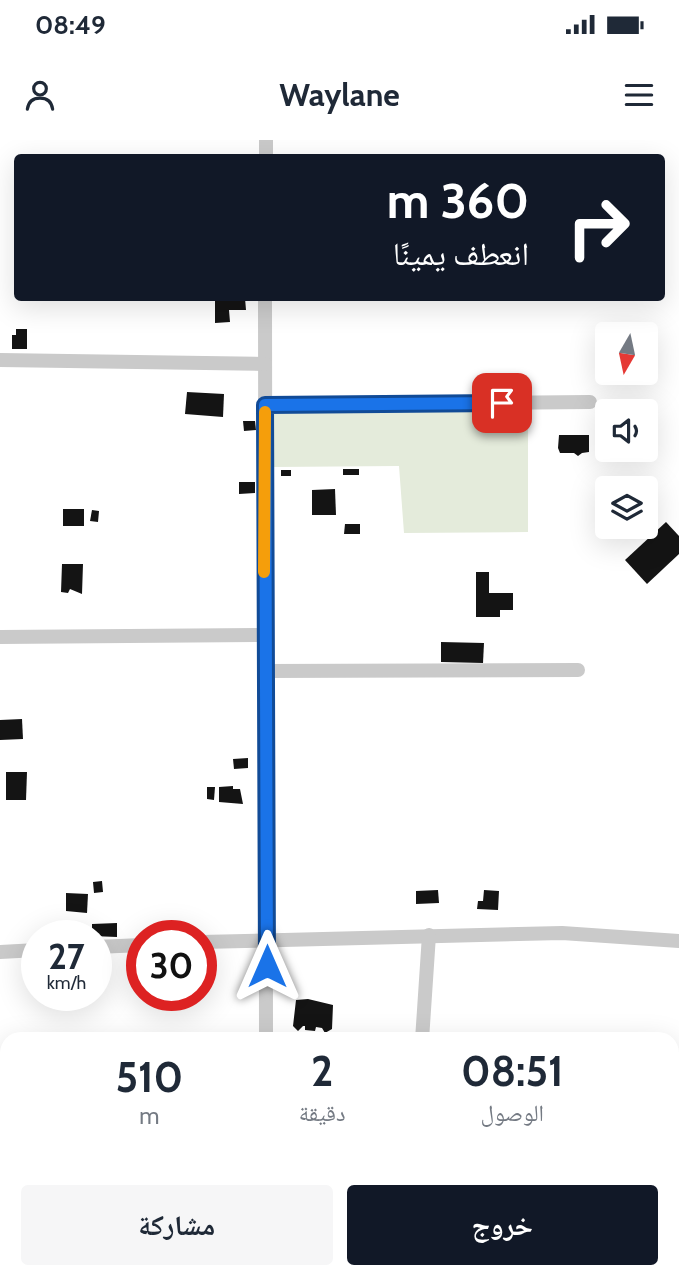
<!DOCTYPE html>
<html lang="ar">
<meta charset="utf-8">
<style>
body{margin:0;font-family:Cabin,"Noto Naskh Arabic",sans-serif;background:#f6f6f7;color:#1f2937;direction:rtl;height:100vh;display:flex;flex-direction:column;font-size:26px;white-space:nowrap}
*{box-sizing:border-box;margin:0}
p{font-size:23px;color:#747a83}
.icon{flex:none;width:38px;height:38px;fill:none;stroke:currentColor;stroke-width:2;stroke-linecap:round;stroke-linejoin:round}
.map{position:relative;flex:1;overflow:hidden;direction:ltr}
.details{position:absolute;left:0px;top:892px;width:679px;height:247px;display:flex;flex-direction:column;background:#fff;border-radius:21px 21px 0 0;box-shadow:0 7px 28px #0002;direction:rtl}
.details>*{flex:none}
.top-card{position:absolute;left:14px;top:14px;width:651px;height:147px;border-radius:7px;box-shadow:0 7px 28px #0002;direction:rtl;background:#111827;color:#fff;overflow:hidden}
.needle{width:46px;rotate:189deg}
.fabs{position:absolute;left:595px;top:182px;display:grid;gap:14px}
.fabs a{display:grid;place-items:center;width:63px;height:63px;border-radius:7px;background:#fff;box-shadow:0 7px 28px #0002;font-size:35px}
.speed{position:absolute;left:21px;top:780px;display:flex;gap:14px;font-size:35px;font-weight:700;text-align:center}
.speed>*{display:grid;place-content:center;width:91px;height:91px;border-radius:50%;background:#fff;box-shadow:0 7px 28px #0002;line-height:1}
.speed small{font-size:18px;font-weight:400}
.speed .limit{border:10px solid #d22;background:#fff;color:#111}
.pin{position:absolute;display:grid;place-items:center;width:60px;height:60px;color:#fff;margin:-30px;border-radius:14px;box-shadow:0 4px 10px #0006}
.me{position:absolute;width:77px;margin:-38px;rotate:0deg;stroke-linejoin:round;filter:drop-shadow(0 0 5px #0008)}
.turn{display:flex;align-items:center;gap:24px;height:147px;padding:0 21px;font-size:32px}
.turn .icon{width:91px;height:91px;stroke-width:2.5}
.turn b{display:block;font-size:49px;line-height:60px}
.eta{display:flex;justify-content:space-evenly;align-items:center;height:119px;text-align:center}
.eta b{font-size:42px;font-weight:700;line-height:49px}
.cta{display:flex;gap:14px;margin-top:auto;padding:14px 21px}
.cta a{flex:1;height:80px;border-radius:7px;background:#111827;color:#fff;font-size:28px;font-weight:700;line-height:80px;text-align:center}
.cta a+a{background:#f6f6f7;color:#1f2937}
.status{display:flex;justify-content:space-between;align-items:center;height:49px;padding:0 35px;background:#fff;direction:ltr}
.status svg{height:19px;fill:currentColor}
header{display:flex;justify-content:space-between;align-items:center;height:91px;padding:0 21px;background:#fff;font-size:32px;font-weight:700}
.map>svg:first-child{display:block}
</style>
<div class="status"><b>08:49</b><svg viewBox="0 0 49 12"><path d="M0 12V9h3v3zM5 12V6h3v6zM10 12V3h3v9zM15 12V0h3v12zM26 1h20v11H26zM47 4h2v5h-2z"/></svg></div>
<header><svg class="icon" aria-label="menu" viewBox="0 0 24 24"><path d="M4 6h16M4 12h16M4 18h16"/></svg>Waylane<svg class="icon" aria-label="person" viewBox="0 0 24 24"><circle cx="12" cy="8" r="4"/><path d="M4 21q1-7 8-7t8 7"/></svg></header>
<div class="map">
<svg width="679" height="1139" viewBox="0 0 679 1139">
<rect width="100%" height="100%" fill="#fff"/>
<polygon fill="#e4ebdb" points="528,263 528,392 404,393 399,326 274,327 272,265"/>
<g fill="#141414">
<polygon points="215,158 245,158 246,170 229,170 230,182 215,183"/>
<polygon points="16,189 27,189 27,209 12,209 12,195 16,195"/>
<polygon points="187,252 224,254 223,277 185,274"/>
<polygon points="599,271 605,271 604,288 598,288"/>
<polygon points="243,281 255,281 256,290 244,291"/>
<polygon points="559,295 589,295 589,312 582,313 578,316 574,313 560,313 558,308"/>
<rect x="343" y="329" width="16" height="6"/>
<rect x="281" y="330" width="10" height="6"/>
<polygon points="239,342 255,342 255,353 239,354"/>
<polygon points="335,349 336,375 312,375 312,350"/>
<rect x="63" y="369" width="21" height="17"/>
<polygon points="92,370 99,371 98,382 90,381"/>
<polygon points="666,382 679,396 679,414 647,444 625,420"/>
<polygon points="345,384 360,384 360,394 344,394"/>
<polygon points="62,424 83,424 82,454 70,449 68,453 61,452"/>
<polygon points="476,432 489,432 489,453 513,453 513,470 500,470 500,477 476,477"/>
<polygon points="441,502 484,503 483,523 441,522"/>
<polygon points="22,579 23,599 0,600 0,580"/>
<polygon points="248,618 248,628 234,629 233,619"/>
<polygon points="6,632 27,632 26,660 6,660"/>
<polygon points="233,646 233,649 240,649 243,664 219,662 219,647"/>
<polygon points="207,647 215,647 214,660 207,659"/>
<polygon points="102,741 103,752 94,753 93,742"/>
<polygon points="438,750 439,763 416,764 416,751"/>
<polygon points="484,750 499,751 498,770 477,769 478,761 483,761"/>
<polygon points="66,753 88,754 87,773 66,771"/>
<polygon points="117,783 117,797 92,796 92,784"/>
<polygon points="308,859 333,865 332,889 325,893 322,888 316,887 315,891 305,890 305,886 303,886 298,891 293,886 296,860"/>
<rect x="421" y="1132" width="13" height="7"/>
</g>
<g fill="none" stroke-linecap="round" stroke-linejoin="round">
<g stroke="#cacaca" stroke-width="14">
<polyline points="266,18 266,0"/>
<polyline points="265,158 266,900"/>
<polyline points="0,220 265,224"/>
<polyline points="265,265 590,262"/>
<polyline points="0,497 264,495"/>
<polyline points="265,531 578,530"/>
<polyline points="201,802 562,793 679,801"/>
<polyline points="96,807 142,805"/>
<polyline points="0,812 37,810"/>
<polyline points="422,900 429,795"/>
<polyline points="0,1082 7,1082"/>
<polyline points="254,1139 255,1132"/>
<polyline points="406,1139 406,1132"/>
</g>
</g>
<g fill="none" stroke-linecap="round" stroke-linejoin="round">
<g stroke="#114b97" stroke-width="18">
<polyline id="route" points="267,826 265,265 502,263"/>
</g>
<use href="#route" stroke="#1a73e8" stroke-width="12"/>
<polyline stroke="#f59e0b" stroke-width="12" points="264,432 265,272"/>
</g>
</svg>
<div class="fabs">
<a><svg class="needle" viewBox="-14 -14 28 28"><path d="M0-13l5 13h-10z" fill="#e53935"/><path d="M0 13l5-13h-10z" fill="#747a83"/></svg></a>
<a><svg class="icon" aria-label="sound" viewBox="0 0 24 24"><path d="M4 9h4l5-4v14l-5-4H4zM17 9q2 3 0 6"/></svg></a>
<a><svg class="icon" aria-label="layers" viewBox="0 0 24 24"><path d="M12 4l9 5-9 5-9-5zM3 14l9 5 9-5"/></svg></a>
</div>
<div class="speed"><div>27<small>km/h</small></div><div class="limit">30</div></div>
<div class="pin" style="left:502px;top:263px;background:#d93025"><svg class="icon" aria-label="arrive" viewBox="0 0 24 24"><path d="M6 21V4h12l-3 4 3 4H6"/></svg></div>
<svg class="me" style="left:267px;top:826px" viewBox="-20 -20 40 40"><path d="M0-17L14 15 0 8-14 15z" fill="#1a73e8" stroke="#fff" stroke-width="4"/></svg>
<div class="top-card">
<div class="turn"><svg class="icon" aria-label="right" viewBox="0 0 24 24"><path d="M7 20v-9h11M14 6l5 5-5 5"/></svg><div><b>360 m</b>انعطف يمينًا</div></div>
</div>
<section class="details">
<div class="eta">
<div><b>08:51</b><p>الوصول</p></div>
<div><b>2</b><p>دقيقة</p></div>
<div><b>510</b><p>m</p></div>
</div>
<div class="cta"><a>خروج</a><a>مشاركة</a></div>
</section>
</div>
